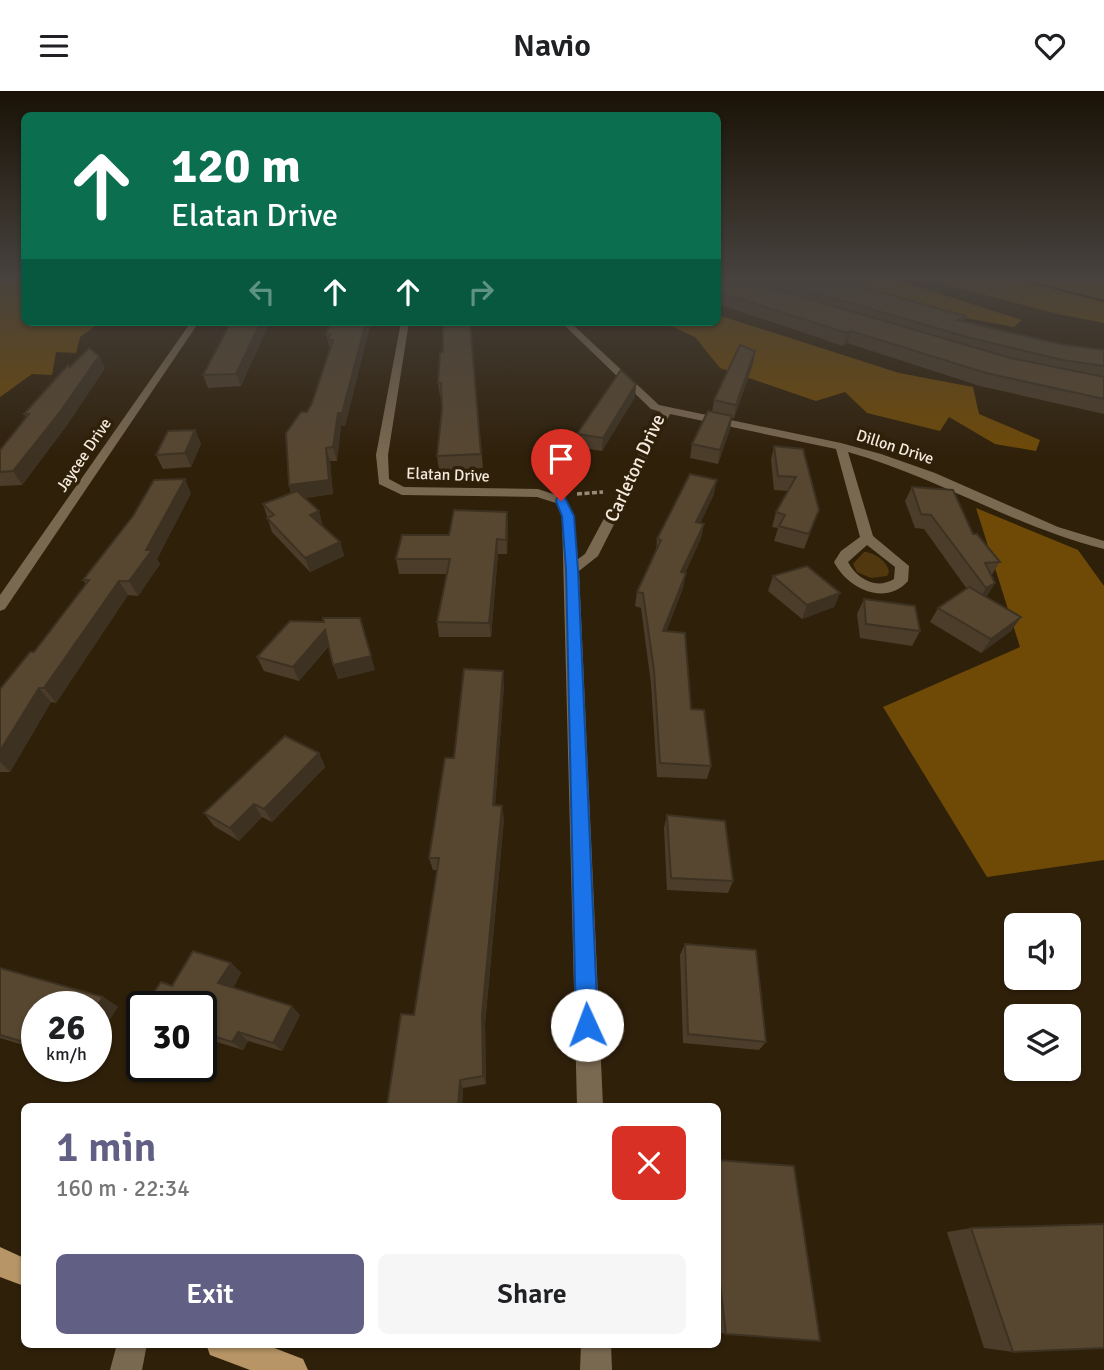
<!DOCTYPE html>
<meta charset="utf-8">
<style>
body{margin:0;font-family:Signika,sans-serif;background:#f6f6f6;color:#202124;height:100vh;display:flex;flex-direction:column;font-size:26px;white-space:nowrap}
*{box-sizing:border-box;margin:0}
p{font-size:23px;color:#757577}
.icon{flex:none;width:38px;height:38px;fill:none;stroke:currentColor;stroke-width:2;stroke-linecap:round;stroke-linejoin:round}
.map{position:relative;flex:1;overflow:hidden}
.sheet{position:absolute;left:21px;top:1012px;width:700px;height:245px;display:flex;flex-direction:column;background:#fff;border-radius:10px;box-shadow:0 2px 5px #0004}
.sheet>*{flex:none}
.top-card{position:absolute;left:21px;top:21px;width:700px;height:214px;border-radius:10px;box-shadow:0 2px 5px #0004;background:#0b6e4f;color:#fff;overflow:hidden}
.buttons{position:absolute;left:1004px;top:822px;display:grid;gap:14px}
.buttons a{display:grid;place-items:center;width:77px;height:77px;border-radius:10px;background:#fff;box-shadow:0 2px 5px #0004;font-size:35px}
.speed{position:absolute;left:21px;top:900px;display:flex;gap:14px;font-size:35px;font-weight:700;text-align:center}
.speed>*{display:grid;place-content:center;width:91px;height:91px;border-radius:50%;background:#fff;box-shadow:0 2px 5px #0004;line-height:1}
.speed small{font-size:18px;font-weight:400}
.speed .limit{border:4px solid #111;border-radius:10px;background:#fff;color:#111}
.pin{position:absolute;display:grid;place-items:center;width:60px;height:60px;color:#fff;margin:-72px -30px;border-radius:50% 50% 50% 0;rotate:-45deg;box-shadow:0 0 7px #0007}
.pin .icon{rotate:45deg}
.me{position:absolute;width:77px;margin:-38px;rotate:358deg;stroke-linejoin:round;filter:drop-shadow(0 0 5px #0008)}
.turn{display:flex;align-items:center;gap:24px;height:147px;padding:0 35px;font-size:32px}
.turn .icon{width:91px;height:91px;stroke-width:2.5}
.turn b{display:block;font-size:49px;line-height:60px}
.lanes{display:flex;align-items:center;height:66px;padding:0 35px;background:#0003;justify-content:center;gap:35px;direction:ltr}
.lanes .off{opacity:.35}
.round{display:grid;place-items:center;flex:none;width:74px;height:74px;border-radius:10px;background:#f6f6f6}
.overview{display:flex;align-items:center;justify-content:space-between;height:119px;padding:0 35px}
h1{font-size:42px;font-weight:600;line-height:52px;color:#616084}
.primary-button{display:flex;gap:14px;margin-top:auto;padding:14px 35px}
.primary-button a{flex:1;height:80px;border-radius:10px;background:#616084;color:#fff;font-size:28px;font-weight:600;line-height:80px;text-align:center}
.primary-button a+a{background:#f6f6f6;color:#202124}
header{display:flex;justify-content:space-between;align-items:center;height:91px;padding:0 35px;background:#fff;font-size:32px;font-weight:600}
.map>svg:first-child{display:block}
</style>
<header><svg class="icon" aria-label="menu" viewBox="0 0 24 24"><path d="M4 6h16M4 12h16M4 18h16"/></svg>Navio<svg class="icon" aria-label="heart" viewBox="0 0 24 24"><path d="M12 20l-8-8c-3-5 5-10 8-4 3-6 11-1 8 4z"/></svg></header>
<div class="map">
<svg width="1104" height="1279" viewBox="0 0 1104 1279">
<rect width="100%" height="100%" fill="#2f200a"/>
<path fill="#52380e" d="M864,461c10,0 24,10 25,20l-2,4 -16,2 -14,-6 -4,-8z"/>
<g fill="#6f4a07">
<polygon points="0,187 24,187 24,231 101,231 80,246 76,262 56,261 52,284 32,283 0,306"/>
<polygon points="819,187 891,187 1022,229 1014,236 966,227"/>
<polygon points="922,187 1104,187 1104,232 1053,222"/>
<polygon points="718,224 899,282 973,296 979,323 1040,349 1036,360 995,353 949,326 940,340 867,322 845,301 816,310 720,277 695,246 662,231 718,231"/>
<polygon points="976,417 1078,459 1104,495 1104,769 987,786 883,616 1020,556"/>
</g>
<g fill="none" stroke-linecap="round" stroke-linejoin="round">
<polygon fill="#150a00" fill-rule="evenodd" points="1012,187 1017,187 1104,209 1104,211"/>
<polyline stroke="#978b7a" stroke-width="3.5" stroke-dasharray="5 2.5" stroke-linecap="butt" points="577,403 603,401"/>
<g fill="#7a6951" fill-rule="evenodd">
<polygon points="191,231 199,231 5,518 0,520 0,504"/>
<path d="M401,231h8l-21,133 1,24 15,8 134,2 27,9 9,18 4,43 7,-5 76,-142 -10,-3 -90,-87h9l89,83 182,38 40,11 54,19 123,54 46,14v8c-89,-22 -167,-72 -256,-97l25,84 36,30 -1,15c-23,26 -61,7 -74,-19l7,-11 19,-14 -24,-88 -166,-35 -72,142 -19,15 24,535h-26l-15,-590 -6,-13 -19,-6 -135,-2 -23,-11 -3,-29zM867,454l28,22 -1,12c-18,11 -37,0 -46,-17z"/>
<polygon points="117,1253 147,1253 142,1279 110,1279"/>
<polygon points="581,1253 611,1253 612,1279 580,1279"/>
</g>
<g fill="#b79566" fill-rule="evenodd">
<polygon points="0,1156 24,1167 24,1195 0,1186"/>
<polygon points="206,1253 264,1253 303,1268 308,1279 250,1279 210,1264"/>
</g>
</g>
<g fill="#4b3d2a">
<polygon points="718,187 831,187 965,225 963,230 1060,253 1104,259 1104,323 980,295 847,252 843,255 718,213"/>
<polygon points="231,231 274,231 273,233 269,233 241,295 208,297 203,284"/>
<polygon points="331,231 371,231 345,335 341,335 337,370 330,370 333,403 305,407 323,435 340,451 344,465 310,481 272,441 263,413 291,402 289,394 307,321 312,312 330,258 326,243"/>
<polygon points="470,231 483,377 439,379 437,365 442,318 442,305 440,305 438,292 443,261"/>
<polygon points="755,260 753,273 734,327 732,327 730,338 718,373 690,367 692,353 712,321 714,309"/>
<polygon points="70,276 105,277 67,334 22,394 0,395 0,359 26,326 24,323"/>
<polygon points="636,293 635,306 602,360 577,356 577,343"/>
<polygon points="195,339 201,353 191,376 163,378 156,364"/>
<polygon points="774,355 819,419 804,458 774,450 778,437 772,436 776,421 788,400 774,399 771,369"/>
<polygon points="912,396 973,443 1000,471 991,485 995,492 986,506 1021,526 1011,540 981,562 930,531 938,517 967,498 924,438 915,437 905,410"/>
<polygon points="191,402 157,468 160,473 138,505 128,504 56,612 51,611 10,681 0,681 0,598 34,561 86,493 83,489"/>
<polygon points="714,403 700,432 704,433 701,447 685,482 683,497 666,540 691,618 711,675 707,688 657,686 651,593 641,517 635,515 637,501 656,461 657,448"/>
<polygon points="508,435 507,463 498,463 491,546 439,546 437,531 447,483 399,483 396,468 449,444"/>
<polygon points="773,485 840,502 834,516 802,528 768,500"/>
<polygon points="864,508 920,540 912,555 860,547 857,523"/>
<polygon points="290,530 375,579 338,588 329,555 299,590 264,580 257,566"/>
<polygon points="504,594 495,714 504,728 485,933 486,993 463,997 462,1015 387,1015 414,924 437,779 433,779 429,767 454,667"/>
<polygon points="319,662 325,676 272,731 262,726 239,750 214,735 204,722"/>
<polygon points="667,724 733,790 728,802 667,799 664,737"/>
<polygon points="685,853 766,951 759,959 683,952 680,864"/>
<polygon points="231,872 241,882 233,897 300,924 282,960 248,950 243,959 201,946 201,915 172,895"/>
<polygon points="0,877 103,906 118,916 37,915 37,958 0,947"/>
<polygon points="718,1069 726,1243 718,1241"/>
<polygon points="971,1137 1013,1261 984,1257 947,1141"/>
</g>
<g fill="#3d3222">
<polygon points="261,231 268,231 269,233 241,295 236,283"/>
<polygon points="366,231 371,231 345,335 341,335 337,370 333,356 338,322"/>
<polygon points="851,240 847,252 843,255 847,242"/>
<polygon points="755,260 753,273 734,327 736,314"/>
<polygon points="99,265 105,277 67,334 22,394 13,380"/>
<polygon points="636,293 635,306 602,360 603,347"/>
<polygon points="732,325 730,338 718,373 720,359"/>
<polygon points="195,339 201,353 191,376 185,362"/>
<polygon points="326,357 330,370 333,403 293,408 289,394"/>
<polygon points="185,388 191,402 157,468 160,473 138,505 129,490"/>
<polygon points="717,389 714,403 694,446 696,431"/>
<polygon points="319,420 323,435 315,438 310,424"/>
<polygon points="507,421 508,435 507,463 506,449"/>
<polygon points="704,433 701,447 679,496 681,481"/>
<polygon points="497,448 498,463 491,546 489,532"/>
<polygon points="340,451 344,465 310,481 305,467"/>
<polygon points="686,482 683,497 661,555 663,540"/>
<polygon points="119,490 128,504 56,612 44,597"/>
<polygon points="995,492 986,507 977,512 986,497"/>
<polygon points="840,502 834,516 802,528 807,514"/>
<polygon points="1021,526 1011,540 981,562 991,548"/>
<polygon points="325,539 330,553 299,590 293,576"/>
<polygon points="371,565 375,579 338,588 333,574"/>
<polygon points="503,580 504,594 494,728 493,714"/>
<polygon points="39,597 51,611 10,681 0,671 0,660"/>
<polygon points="319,662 325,676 272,731 264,718"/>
<polygon points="254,713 262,726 239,750 230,737"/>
<polygon points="502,715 504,728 485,933 486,993 483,985 482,923"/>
<polygon points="231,872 241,882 229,903 218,892"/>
<polygon points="103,906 118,916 96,950 96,917"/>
<polygon points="292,915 300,924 282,960 273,952"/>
<polygon points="238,941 248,950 243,959 232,951"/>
<polygon points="460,989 463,997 462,1015 458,1015"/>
</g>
<g fill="#574731" stroke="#3d3222" stroke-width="2">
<polygon points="718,187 737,187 1011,267 1104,286 1104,308 986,282 851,240 847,242 718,201"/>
<polygon points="765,187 831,187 965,225 958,229 1060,253 1104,259 1104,275 1062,269 967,246"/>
<polygon points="231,231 261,231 236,283 203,284"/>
<polygon points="331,231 366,231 342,322 338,322 333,356 326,357 329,389 289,394 286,342 301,321 307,321 312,312 333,249 328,249 330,243 326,243"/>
<polygon points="443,231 470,231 481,363 437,365 442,318 441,292 438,292 440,261 443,261"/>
<polygon points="740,254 755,260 736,314 714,309"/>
<polygon points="89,257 99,265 60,321 13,380 0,381 0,359 29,323 24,323 68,274 70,276"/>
<polygon points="621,279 636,293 603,347 577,343"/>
<polygon points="708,320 732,325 720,359 692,353"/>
<polygon points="195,339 185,362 156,364 168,340"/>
<polygon points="774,355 803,358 819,419 809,443 779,435 785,424 776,421 796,386 778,385"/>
<polygon points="690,383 717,389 696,431 704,433 681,481 686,482 663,540 685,542 691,618 704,619 711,675 660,672 654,579 643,502 637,501 661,449 657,448"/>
<polygon points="185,388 146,459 152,459 129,490 119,490 44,597 39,597 0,660 0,598 30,561 34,561 89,489 83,489 133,425 154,389"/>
<polygon points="912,396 953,399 973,443 977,443 1000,471 985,472 995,492 986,497 931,424 921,423"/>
<polygon points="297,400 319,420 310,424 340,451 305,467 267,427 274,424 263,413"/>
<polygon points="454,419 507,421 506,449 497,448 489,532 437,531 450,468 396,468 402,444 449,444"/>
<polygon points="807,475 840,502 807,514 773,485"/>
<polygon points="969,496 1021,526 991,548 938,517"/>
<polygon points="864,508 915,515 920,540 866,533"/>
<polygon points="323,527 360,527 371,565 333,574 325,539 293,576 257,566 290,530 324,531"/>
<polygon points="464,578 503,580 493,714 502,715 482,923 483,985 460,989 458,1015 387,1015 401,923 414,924 439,767 429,767 445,667 454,667"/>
<polygon points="285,645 319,662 264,718 254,713 230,737 204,722"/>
<polygon points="667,724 725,730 733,790 671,787"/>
<polygon points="685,853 756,859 766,951 688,943"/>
<polygon points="193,860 231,872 218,892 292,915 273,952 238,941 232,951 201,941 201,915 145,915 161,891 172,895"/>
<polygon points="0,877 103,906 96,917 96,915 37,915 37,955 0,944"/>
<polygon points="718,1069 794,1075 820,1250 726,1243 718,1176"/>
<polygon points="1104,1133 1104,1257 1013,1261 971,1137"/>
</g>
<linearGradient id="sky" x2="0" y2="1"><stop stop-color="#1a1206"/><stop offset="0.51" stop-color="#47423e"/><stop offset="1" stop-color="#47423e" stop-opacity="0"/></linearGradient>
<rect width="1104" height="366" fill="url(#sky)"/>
<polygon fill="#1a73e8" stroke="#114b97" stroke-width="2" points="557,407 565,407 574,425 578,479 598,934 595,942 587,945 579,942 576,934 566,479 562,425 556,410"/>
<g text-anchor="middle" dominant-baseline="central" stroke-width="7" stroke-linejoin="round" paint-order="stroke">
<g font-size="16" fill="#f4eadd" stroke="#2f200a">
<text transform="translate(895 356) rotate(18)">Dillon Drive</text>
<text transform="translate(84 364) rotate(-56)">Jaycee Drive</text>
<text transform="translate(448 384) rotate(2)">Elatan Drive</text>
</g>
<g font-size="19" fill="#f4eadd" stroke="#2f200a">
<text transform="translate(635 377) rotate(-65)">Carleton Drive</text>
</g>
</g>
</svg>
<div class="buttons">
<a><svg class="icon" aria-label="sound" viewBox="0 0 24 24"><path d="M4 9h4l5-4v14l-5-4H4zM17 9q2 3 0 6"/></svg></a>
<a><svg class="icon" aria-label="layers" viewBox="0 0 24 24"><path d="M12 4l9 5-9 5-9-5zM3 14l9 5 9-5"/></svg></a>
</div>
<div class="speed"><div>26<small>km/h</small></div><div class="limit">30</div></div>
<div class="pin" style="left:561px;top:410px;background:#d93025"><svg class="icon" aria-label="arrive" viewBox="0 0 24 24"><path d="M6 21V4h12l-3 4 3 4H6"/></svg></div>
<svg class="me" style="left:587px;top:934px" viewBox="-20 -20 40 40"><circle r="19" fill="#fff"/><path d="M0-13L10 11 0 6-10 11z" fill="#1a73e8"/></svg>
<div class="top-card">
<div class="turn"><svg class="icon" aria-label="ahead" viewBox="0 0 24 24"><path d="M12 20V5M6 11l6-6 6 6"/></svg><div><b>120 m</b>Elatan Drive</div></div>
<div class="lanes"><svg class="icon off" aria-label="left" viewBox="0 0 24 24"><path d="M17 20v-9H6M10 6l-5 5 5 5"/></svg><svg class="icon" aria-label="ahead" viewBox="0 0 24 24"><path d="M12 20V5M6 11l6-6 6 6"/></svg><svg class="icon" aria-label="ahead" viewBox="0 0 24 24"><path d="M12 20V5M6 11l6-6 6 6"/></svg><svg class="icon off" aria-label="right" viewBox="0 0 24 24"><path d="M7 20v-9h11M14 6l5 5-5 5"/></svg></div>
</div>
<section class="sheet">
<div class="overview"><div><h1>1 min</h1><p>160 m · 22:34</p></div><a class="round" style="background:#d93025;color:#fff"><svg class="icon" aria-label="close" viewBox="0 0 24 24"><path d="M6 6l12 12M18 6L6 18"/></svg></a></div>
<div class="primary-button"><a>Exit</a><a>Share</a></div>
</section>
</div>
